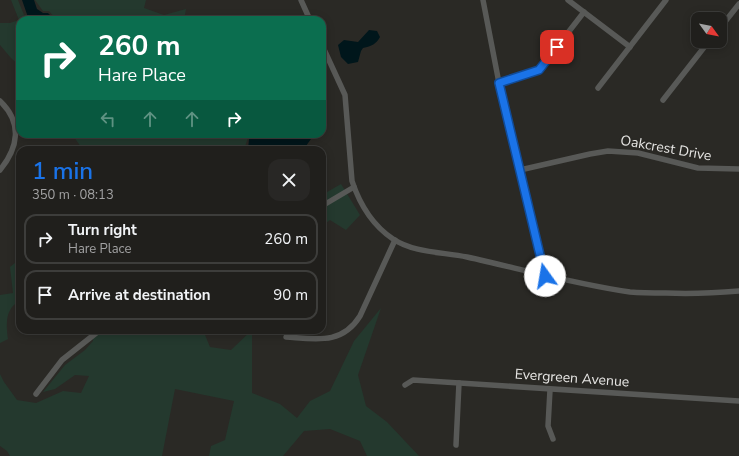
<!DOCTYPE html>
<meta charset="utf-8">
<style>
body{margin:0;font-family:"Nunito Sans",sans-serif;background:#282725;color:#f1f3f6;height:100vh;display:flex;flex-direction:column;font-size:15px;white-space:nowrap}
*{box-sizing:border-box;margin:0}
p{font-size:13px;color:#a2a2a3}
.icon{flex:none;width:22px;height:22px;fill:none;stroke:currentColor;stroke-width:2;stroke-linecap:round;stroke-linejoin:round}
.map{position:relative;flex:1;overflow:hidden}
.drawer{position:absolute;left:16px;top:146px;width:310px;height:188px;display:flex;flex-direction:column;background:#201f1c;border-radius:12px;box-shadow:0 2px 10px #0003,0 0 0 1px #3d3d3b}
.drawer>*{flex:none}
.guide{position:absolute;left:16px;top:16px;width:310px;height:122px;border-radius:12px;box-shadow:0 2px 10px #0003,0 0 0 1px #3d3d3b;background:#0b6e4f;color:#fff;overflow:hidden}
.needle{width:26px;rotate:123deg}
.buttons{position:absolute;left:691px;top:12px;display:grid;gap:8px}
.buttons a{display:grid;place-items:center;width:36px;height:36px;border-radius:8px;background:#201f1c;box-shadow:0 2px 10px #0003,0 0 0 1px #3d3d3b;font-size:20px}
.pin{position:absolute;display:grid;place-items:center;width:34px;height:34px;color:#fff;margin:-17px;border-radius:8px;box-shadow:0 2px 6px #0006}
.me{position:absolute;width:44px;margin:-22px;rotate:347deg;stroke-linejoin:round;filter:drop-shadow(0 0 3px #0008)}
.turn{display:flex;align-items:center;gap:14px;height:84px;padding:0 16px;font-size:18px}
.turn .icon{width:52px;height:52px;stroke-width:2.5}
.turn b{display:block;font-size:28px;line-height:34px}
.lanes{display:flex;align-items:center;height:38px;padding:0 16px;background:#0003;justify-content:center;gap:20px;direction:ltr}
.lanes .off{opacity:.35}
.round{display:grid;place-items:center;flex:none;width:42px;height:42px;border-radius:12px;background:#282725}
.summary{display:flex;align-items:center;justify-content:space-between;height:68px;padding:0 16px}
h1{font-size:24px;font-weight:600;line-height:30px;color:#1a73e8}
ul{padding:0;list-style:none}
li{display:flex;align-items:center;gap:12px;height:50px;margin:0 8px 6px;padding:0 8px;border:2px solid #3d3d3b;border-radius:12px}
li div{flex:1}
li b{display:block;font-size:15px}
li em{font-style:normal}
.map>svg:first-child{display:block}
</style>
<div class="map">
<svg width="739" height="456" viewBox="0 0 739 456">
<rect width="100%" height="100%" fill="#2a2925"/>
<g fill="#24392e">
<polygon points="11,0 18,0 26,20 20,20 20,66 11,58 0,45 0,23 10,23 19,20"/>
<polygon points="35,0 146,0 144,8 164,15 186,9 184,20 54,20 55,18 49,11 43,11"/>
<polygon points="72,134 249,134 244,150 83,150"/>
<polygon points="341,184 360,215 346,230 330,220 322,226 322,195"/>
<path d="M20,259v42c-15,7 -14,23 -12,38l-8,4v-48l13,-2 -3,-26z"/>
<polygon points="381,308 358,375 366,406 387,422 419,456 367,456 360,441 330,429 304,431 283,456 209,456 211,446 225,440 234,401 175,389 162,456 10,456 7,451 0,446 0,374 4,382 17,400 36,403 63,391 81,393 89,376 75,375 55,389 43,392 65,365 85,350 93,341 92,331 91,330 203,330 210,347 231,350 252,330 252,393 280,404 297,418 310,401 330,391 354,341"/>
</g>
<g fill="#00161b">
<polygon points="22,0 34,0 37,9 43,13 48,13 52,17 50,20 29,20"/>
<path d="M369,30l8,1 3,6c-4,7 -8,9 -17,11l-2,3 -3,11 -10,2 -7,-7 -3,-12 6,-5 14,2z"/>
<polygon points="252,134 276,134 277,136 284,137 293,134 306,134 311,139 303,150 248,150 249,139"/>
</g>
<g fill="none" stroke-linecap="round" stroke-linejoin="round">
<g stroke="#585957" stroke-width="5.5">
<polyline points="301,0 310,20"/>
<polyline points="483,0 499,83 545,275"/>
<polyline points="568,0 630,47"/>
<polyline points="720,28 739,4"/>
<path d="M322,45l23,50 7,86c8,24 20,44 41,58 21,14 50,13 74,18 54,12 108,27 163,35 12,1 24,1 36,1 25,1 49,0 73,-2"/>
<polyline points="499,83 539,70 584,12"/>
<polyline points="598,88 666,0"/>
<polyline points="663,100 709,41"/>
<path d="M0,101c23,22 18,47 0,69"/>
<polyline points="520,170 590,154 608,151 638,153 698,168 739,169"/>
<polyline points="322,206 354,187"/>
<path d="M286,337c30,2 56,8 74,-21l35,-76"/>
<polyline points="405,385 413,380 739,401"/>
<polyline points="550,390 548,426 553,439"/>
<polyline points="36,394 62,360 100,330"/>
<polyline points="456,445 459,383"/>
</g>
</g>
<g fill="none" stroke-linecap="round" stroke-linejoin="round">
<g stroke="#114b97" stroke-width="10">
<polyline id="route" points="545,276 499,83 539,70 557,47"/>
</g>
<use href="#route" stroke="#1a73e8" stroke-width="7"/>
</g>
<g text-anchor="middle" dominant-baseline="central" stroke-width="3.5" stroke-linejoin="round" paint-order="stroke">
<g font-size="14" fill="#e7e6e4" stroke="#2a2925">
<text transform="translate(666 148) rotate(10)">Oakcrest Drive</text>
<text transform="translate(572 378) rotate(4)">Evergreen Avenue</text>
</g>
</g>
</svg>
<div class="buttons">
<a><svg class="needle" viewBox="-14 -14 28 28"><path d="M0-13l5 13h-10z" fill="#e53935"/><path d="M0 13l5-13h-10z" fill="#a2a2a3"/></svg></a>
</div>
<div class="pin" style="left:557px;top:47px;background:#d93025"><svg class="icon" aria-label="arrive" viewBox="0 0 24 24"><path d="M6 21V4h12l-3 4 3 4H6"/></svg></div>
<svg class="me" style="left:545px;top:276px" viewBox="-20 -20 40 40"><circle r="19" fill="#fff"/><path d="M0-13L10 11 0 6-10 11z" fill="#1a73e8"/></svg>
<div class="guide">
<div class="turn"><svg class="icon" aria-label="right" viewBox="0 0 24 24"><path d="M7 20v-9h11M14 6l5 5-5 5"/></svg><div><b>260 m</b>Hare Place</div></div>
<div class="lanes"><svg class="icon off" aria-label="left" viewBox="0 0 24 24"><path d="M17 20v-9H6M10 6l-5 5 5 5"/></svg><svg class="icon off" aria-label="ahead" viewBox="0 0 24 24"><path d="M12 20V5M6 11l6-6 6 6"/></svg><svg class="icon off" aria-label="ahead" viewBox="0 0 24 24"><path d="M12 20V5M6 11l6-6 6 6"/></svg><svg class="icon" aria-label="right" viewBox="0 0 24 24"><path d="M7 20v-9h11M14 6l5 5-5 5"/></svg></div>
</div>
<section class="drawer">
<div class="summary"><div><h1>1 min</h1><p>350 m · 08:13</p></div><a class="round"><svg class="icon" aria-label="close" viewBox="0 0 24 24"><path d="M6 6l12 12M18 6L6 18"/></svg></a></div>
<ul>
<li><svg class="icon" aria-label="right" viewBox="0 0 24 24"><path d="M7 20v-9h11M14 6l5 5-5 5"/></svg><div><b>Turn right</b><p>Hare Place</p></div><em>260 m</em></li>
<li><svg class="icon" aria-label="arrive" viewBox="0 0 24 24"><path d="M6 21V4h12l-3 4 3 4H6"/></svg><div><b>Arrive at destination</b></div><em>90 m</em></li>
</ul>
</section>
</div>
